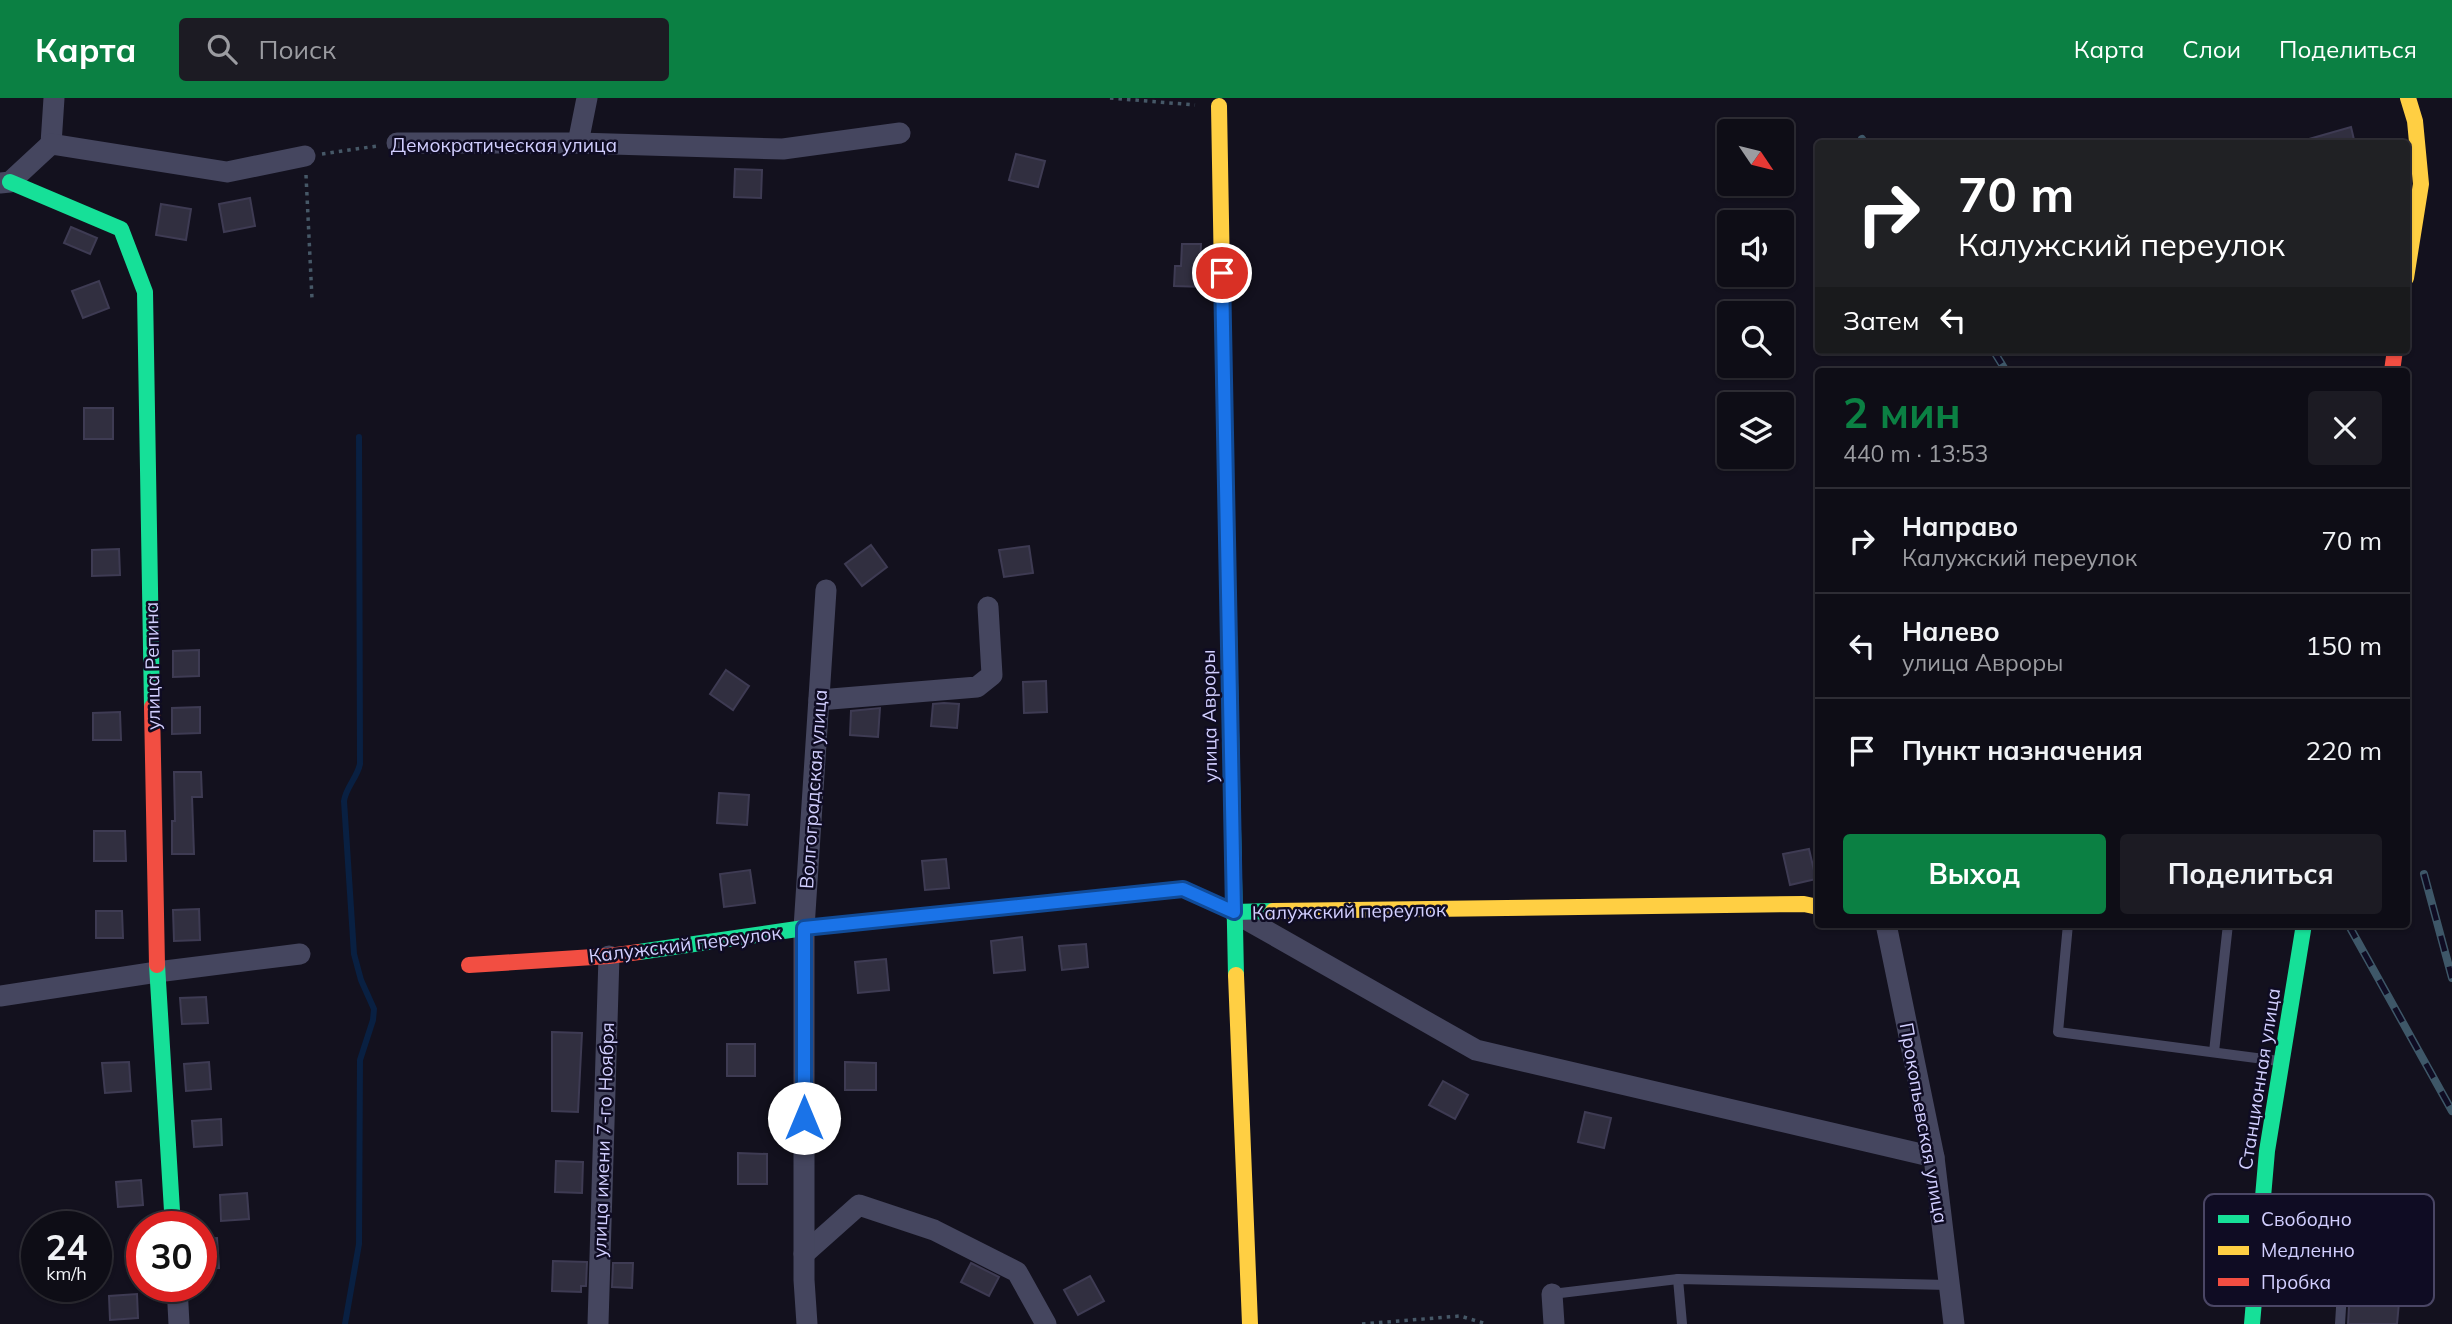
<!DOCTYPE html>
<html lang="ru">
<meta charset="utf-8">
<style>
body{margin:0;font-family:Mulish,sans-serif;background:#1c1b23;color:#f1f3f6;height:100vh;display:flex;flex-direction:column;font-size:26px;white-space:nowrap}
*{box-sizing:border-box;margin:0}
p{font-size:23px;color:#9b9ca1}
.icon{flex:none;width:38px;height:38px;fill:none;stroke:currentColor;stroke-width:2;stroke-linecap:round;stroke-linejoin:round}
.map{position:relative;flex:1;overflow:hidden}
.panel{position:absolute;left:1815px;top:270px;width:595px;height:560px;display:flex;flex-direction:column;background:#0e0d16;border-radius:7px;box-shadow:0 2px 5px #0004,0 0 0 2px #2e2d35}
.panel>*{flex:none}
.banner{position:absolute;left:1815px;top:42px;width:595px;height:214px;border-radius:7px;box-shadow:0 2px 5px #0004,0 0 0 2px #2e2d35;background:#202124;color:#fff;overflow:hidden}
.needle{width:46px;rotate:125deg}
.tools{position:absolute;left:1717px;top:21px;display:grid;gap:14px}
.tools a{display:grid;place-items:center;width:77px;height:77px;border-radius:7px;background:#0e0d16;box-shadow:0 2px 5px #0004,0 0 0 2px #2e2d35;font-size:35px}
.speed{position:absolute;left:21px;top:1113px;display:flex;gap:14px;font-size:35px;font-weight:700;text-align:center}
.speed>*{display:grid;place-content:center;width:91px;height:91px;border-radius:50%;background:#0e0d16;box-shadow:0 2px 5px #0004,0 0 0 2px #2e2d35;line-height:1}
.speed small{font-size:18px;font-weight:400}
.speed .limit{border:10px solid #d22;background:#fff;color:#111}
.pin{position:absolute;display:grid;place-items:center;width:60px;height:60px;color:#fff;margin:-30px;border:4px solid #fff;border-radius:50%;box-shadow:0 2px 7px #0007}
.me{position:absolute;width:77px;margin:-38px;rotate:0deg;stroke-linejoin:round;filter:drop-shadow(0 0 5px #0008)}
.turn{display:flex;align-items:center;gap:24px;height:147px;padding:0 28px;font-size:32px}
.turn .icon{width:91px;height:91px;stroke-width:2.5}
.turn b{display:block;font-size:49px;line-height:60px}
.then{display:flex;align-items:center;height:66px;padding:0 28px;background:#0003;gap:14px;font-size:26px}
.round{display:grid;place-items:center;flex:none;width:74px;height:74px;border-radius:7px;background:#1c1b23}
.head{display:flex;align-items:center;justify-content:space-between;height:119px;padding:0 28px}
h1{font-size:42px;font-weight:700;line-height:52px;color:#0b8043}
.action{display:flex;gap:14px;margin-top:auto;padding:14px 28px}
.action a{flex:1;height:80px;border-radius:7px;background:#0b8043;color:#fff;font-size:28px;font-weight:700;line-height:80px;text-align:center}
.action a+a{background:#1c1b23;color:#f1f3f6}
ul{padding:0;list-style:none}
li{display:flex;align-items:center;gap:21px;height:105px;padding:0 28px;border-top:2px solid #2e2d35}
li div{flex:1}
li b{display:block;font-size:26px}
li em{font-style:normal}
header{display:flex;align-items:center;gap:42px;box-sizing:border-box;height:98px;padding:0 35px;background:#0b8043;color:#fff}
header strong{font-size:33px}
nav{display:flex;gap:38px;margin-inline-start:auto;font-size:24px}
.search{width:490px;height:63px;background:#1c1b23;display:flex;align-items:center;gap:18px;box-sizing:border-box;padding:0 24px;border-radius:7px;color:#9b9ca1;font-size:26px}
.map>svg:first-child{display:block}
</style>
<header>
<strong>Карта</strong>
<div class="search"><svg class="icon" aria-label="search" viewBox="0 0 24 24"><circle cx="10" cy="10" r="6"/><path d="M15 15l6 6"/></svg>Поиск</div>
<nav><a>Карта</a><a>Слои</a><a>Поделиться</a></nav>
</header>
<div class="map">
<svg width="2452" height="1226" viewBox="0 0 2452 1226">
<rect width="100%" height="100%" fill="#13111e"/>
<g fill="none" stroke-linecap="round" stroke-linejoin="round">
<path stroke="#092042" stroke-width="6" d="M345,1226l14,-80 1,-184 13,-40 1,-11 -13,-29 -7,-26 -10,-153c2,-14 13,-23 16,-37l-1,-327"/>
</g>
<g fill="#312f40" stroke="#3e3b53" stroke-width="2">
<polygon points="2351,29 2355,46 2310,46 2309,41"/>
<polygon points="1016,56 1045,63 1038,89 1009,82"/>
<polygon points="735,71 762,72 761,100 734,99"/>
<polygon points="250,100 255,128 224,134 219,106"/>
<polygon points="161,106 191,111 186,142 156,137"/>
<polygon points="71,129 97,140 90,156 64,145"/>
<polygon points="1182,146 1201,146 1200,167 1204,167 1205,189 1174,188 1175,168 1181,168"/>
<polygon points="99,183 109,210 83,220 72,193"/>
<rect x="84" y="310" width="29" height="31"/>
<polygon points="871,447 887,469 862,488 845,466"/>
<polygon points="1029,448 1033,475 1004,479 999,452"/>
<polygon points="119,451 120,477 92,478 92,452"/>
<polygon points="199,552 199,578 173,579 173,553"/>
<polygon points="726,572 749,588 733,612 710,596"/>
<polygon points="1046,583 1047,614 1024,615 1023,584"/>
<polygon points="944,605 959,606 957,630 931,628 933,606"/>
<polygon points="200,609 200,635 172,636 172,610"/>
<polygon points="880,610 878,639 850,637 851,613"/>
<polygon points="120,614 121,642 93,642 93,615"/>
<polygon points="174,674 201,674 202,699 192,699 194,756 172,756 172,723 175,723"/>
<polygon points="719,695 749,697 747,727 717,725"/>
<polygon points="94,733 125,733 126,763 94,763"/>
<polygon points="1809,751 1816,781 1790,787 1783,756"/>
<polygon points="946,761 949,790 925,792 922,763"/>
<polygon points="750,772 755,805 724,809 720,776"/>
<polygon points="199,811 200,842 174,843 173,812"/>
<polygon points="96,813 122,813 123,840 96,840"/>
<polygon points="1022,839 1025,872 994,875 991,843"/>
<polygon points="1086,846 1088,869 1062,872 1059,848"/>
<polygon points="886,861 889,892 858,895 855,864"/>
<polygon points="206,899 208,925 182,926 180,900"/>
<polygon points="552,934 582,935 578,1014 552,1013"/>
<rect x="727" y="946" width="28" height="32"/>
<polygon points="129,964 131,993 105,995 102,965"/>
<polygon points="209,964 211,991 186,993 184,966"/>
<polygon points="845,964 876,965 876,992 845,992"/>
<polygon points="1443,983 1468,997 1455,1021 1429,1007"/>
<polygon points="1585,1014 1611,1020 1604,1050 1578,1044"/>
<polygon points="221,1021 222,1047 194,1049 192,1023"/>
<polygon points="738,1055 767,1056 767,1086 738,1086"/>
<polygon points="556,1063 583,1064 582,1095 555,1094"/>
<polygon points="141,1082 143,1107 118,1109 116,1084"/>
<polygon points="247,1095 249,1121 221,1123 220,1097"/>
<polygon points="217,1140 219,1170 201,1171 201,1141"/>
<polygon points="553,1163 587,1164 586,1188 581,1188 581,1194 552,1193"/>
<polygon points="613,1165 633,1165 632,1190 612,1189"/>
<polygon points="971,1165 999,1179 989,1198 961,1184"/>
<polygon points="1090,1178 1104,1203 1078,1217 1064,1192"/>
<polygon points="2350,1190 2400,1194 2397,1226 2348,1226"/>
<polygon points="137,1196 138,1220 110,1222 109,1198"/>
</g>
<g fill="none" stroke-linecap="round" stroke-linejoin="round">
<g stroke="#465867" stroke-width="3.5" stroke-dasharray="3.5 5" stroke-linecap="butt">
<polyline points="1110,0 1195,7"/>
<polyline points="322,56 377,48"/>
<polyline points="306,77 312,201"/>
<polyline points="1362,1226 1460,1218 1487,1226"/>
</g>
<g stroke="#45465f" stroke-width="10">
<polyline points="2068,826 2058,934 2279,963"/>
<polyline points="2214,954 2228,826"/>
<polyline points="2263,1123 2344,1162 2340,1226"/>
<polyline points="1678,1181 1682,1226"/>
<polyline points="1552,1196 1678,1181 1949,1187"/>
</g>
<g stroke="#45465f" stroke-width="21">
<polyline points="397,45 578,45 783,51 900,35"/>
<polyline points="578,45 587,0"/>
<polyline points="51,46 54,0"/>
<polyline points="0,85 10,84 51,46 227,74 305,58"/>
<polyline points="819,602 977,589 992,577 988,509"/>
<polyline points="1235,815 1476,952 1934,1059"/>
<polyline points="1886,826 1934,1059 1954,1226"/>
<polyline points="0,898 157,874 300,856"/>
<polyline points="804,1156 859,1107 934,1132 1017,1174 1046,1226"/>
<polyline points="177,1188 179,1226"/>
<polyline points="1552,1196 1554,1226"/>
<polyline points="598,1226 609,858"/>
<polyline points="807,1226 804,1182 804,830 826,492"/>
</g>
<g stroke="#16e098" stroke-width="16">
<polyline points="10,84 121,131 145,194 152,609"/>
<polyline points="1224,292 1236,877"/>
<polyline points="639,854 804,830 1183,791 1234,814 1273,813"/>
<polyline points="157,867 173,1129"/>
<polyline points="2252,1226 2267,1053 2304,826"/>
</g>
<g stroke="#ffcf43" stroke-width="16">
<polyline points="1219,8 1224,292"/>
<polyline points="2406,180 2421,86 2415,23 2408,0"/>
<polyline points="1273,813 1804,806 1818,809"/>
<polyline points="1236,877 1250,1226"/>
</g>
<g stroke="#f24e42" stroke-width="16">
<polyline points="2392,273 2395,252"/>
<polyline points="152,609 157,867"/>
<polyline points="469,867 609,858 639,854"/>
</g>
<g stroke="#3e5768" stroke-width="8">
<g id="rail">
<polyline points="1862,41 1865,46"/>
<polyline points="1993,252 2006,273"/>
<polyline points="2424,776 2452,880"/>
<polyline points="2348,826 2452,1013"/>
</g>
</g>
<use href="#rail" stroke="#0f0c23" stroke-width="5" stroke-dasharray="16" stroke-linecap="butt"/>
</g>
<g fill="none" stroke-linecap="round" stroke-linejoin="round">
<g stroke="#114b97" stroke-width="18">
<polyline id="route" points="804,1020 804,830 1183,791 1234,814 1222,175"/>
</g>
<use href="#route" stroke="#1a73e8" stroke-width="12"/>
</g>
<g text-anchor="middle" dominant-baseline="central" stroke-width="5" stroke-linejoin="round" paint-order="stroke">
<g font-size="19" fill="#d2cfff" stroke="#0f0c23">
<text x="504" y="47">Демократическая улица</text>
<text transform="translate(152 568) rotate(-91)">улица Репина</text>
<text transform="translate(1209 618) rotate(-91)">улица Авроры</text>
<text transform="translate(813 691) rotate(-86)">Волгоградская улица</text>
<text transform="translate(1349 813) rotate(-1)">Калужский переулок</text>
<text transform="translate(685 846) rotate(-7)">Калужский переулок</text>
<text transform="translate(2259 981) rotate(-81)">Станционная улица</text>
<text transform="translate(1924 1025) rotate(80)">Прокопьевская улица</text>
<text transform="translate(603 1042) rotate(-88)">улица имени 7-го Ноября</text>
</g>
</g>
<rect x="2204" y="1096" width="230" height="112" rx="10" fill="#0f0c23" stroke="#4a4665" stroke-width="2"/>
<rect x="2218" y="1117" width="31" height="8" fill="#16e098"/>
<rect x="2218" y="1148" width="31" height="9" fill="#ffcf43"/>
<rect x="2218" y="1180" width="31" height="8" fill="#f24e42"/>
<g font-size="19" fill="#d2cfff">
<text x="2261" y="1128">Свободно</text>
<text x="2261" y="1159">Медленно</text>
<text x="2261" y="1191">Пробка</text>
</g>
</svg>
<div class="tools">
<a><svg class="needle" viewBox="-14 -14 28 28"><path d="M0-13l5 13h-10z" fill="#e53935"/><path d="M0 13l5-13h-10z" fill="#9b9ca1"/></svg></a>
<a><svg class="icon" aria-label="sound" viewBox="0 0 24 24"><path d="M4 9h4l5-4v14l-5-4H4zM17 9q2 3 0 6"/></svg></a>
<a><svg class="icon" aria-label="search" viewBox="0 0 24 24"><circle cx="10" cy="10" r="6"/><path d="M15 15l6 6"/></svg></a>
<a><svg class="icon" aria-label="layers" viewBox="0 0 24 24"><path d="M12 4l9 5-9 5-9-5zM3 14l9 5 9-5"/></svg></a>
</div>
<div class="speed"><div>24<small>km/h</small></div><div class="limit">30</div></div>
<div class="pin" style="left:1222px;top:175px;background:#d93025"><svg class="icon" aria-label="arrive" viewBox="0 0 24 24"><path d="M6 21V4h12l-3 4 3 4H6"/></svg></div>
<svg class="me" style="left:804px;top:1020px" viewBox="-20 -20 40 40"><circle r="19" fill="#fff"/><path d="M0-13L10 11 0 6-10 11z" fill="#1a73e8"/></svg>
<div class="banner">
<div class="turn"><svg class="icon" aria-label="right" viewBox="0 0 24 24"><path d="M7 20v-9h11M14 6l5 5-5 5"/></svg><div><b>70 m</b>Калужский переулок</div></div>
<div class="then">Затем<svg class="icon" aria-label="left" viewBox="0 0 24 24"><path d="M17 20v-9H6M10 6l-5 5 5 5"/></svg></div>
</div>
<section class="panel">
<div class="head"><div><h1>2 мин</h1><p>440 m · 13:53</p></div><a class="round"><svg class="icon" aria-label="close" viewBox="0 0 24 24"><path d="M6 6l12 12M18 6L6 18"/></svg></a></div>
<ul>
<li><svg class="icon" aria-label="right" viewBox="0 0 24 24"><path d="M7 20v-9h11M14 6l5 5-5 5"/></svg><div><b>Направо</b><p>Калужский переулок</p></div><em>70 m</em></li>
<li><svg class="icon" aria-label="left" viewBox="0 0 24 24"><path d="M17 20v-9H6M10 6l-5 5 5 5"/></svg><div><b>Налево</b><p>улица Авроры</p></div><em>150 m</em></li>
<li><svg class="icon" aria-label="arrive" viewBox="0 0 24 24"><path d="M6 21V4h12l-3 4 3 4H6"/></svg><div><b>Пункт назначения</b></div><em>220 m</em></li>
</ul>
<div class="action"><a>Выход</a><a>Поделиться</a></div>
</section>
</div>
